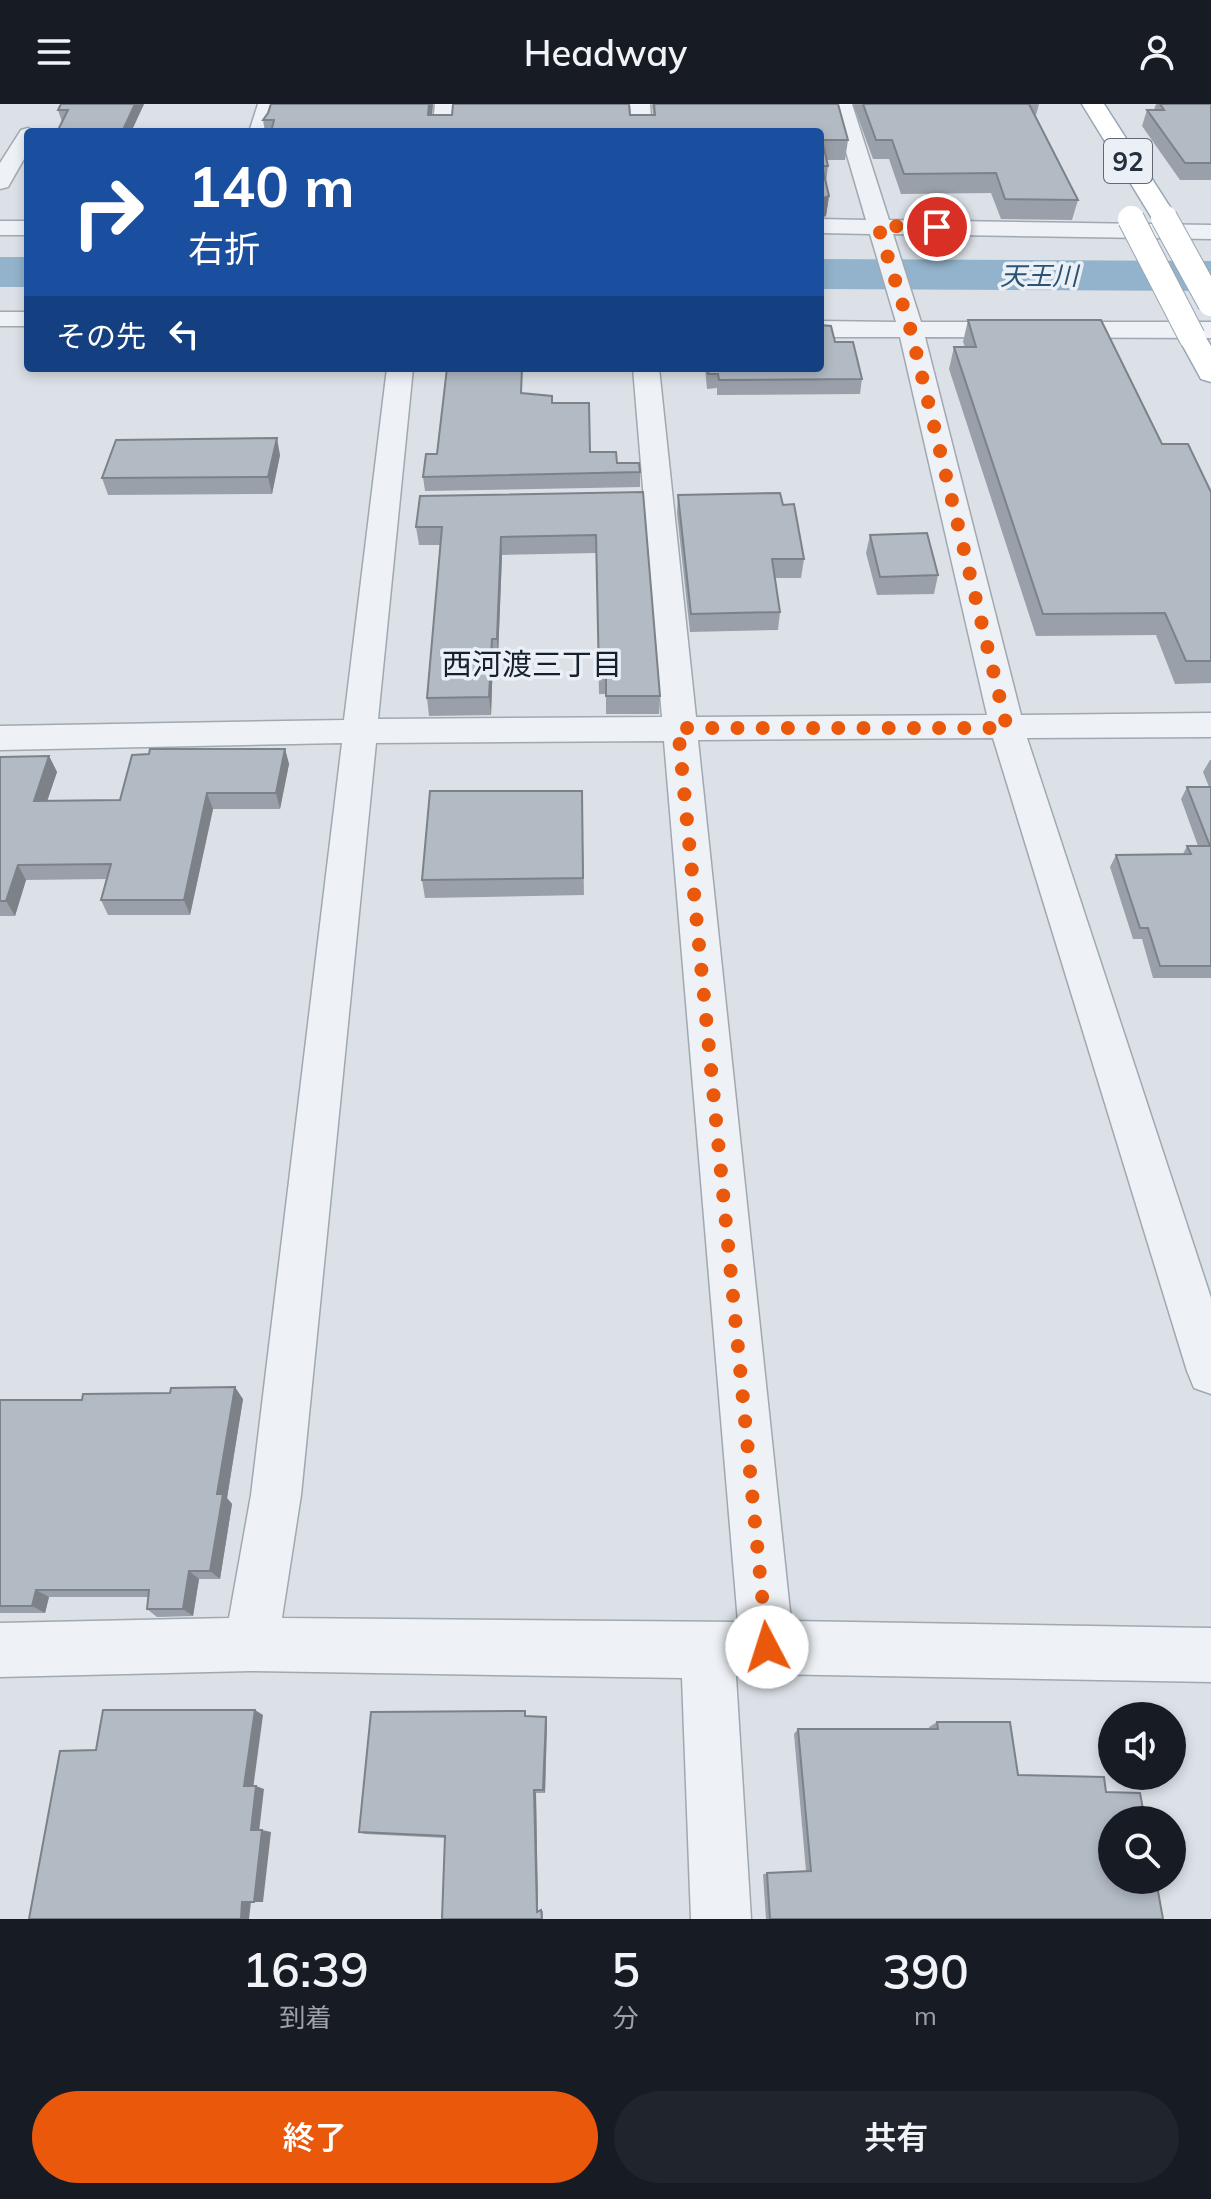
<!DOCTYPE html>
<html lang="ja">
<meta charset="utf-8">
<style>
body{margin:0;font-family:Mulish,"Noto Sans JP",sans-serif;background:#20242c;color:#f1f3f6;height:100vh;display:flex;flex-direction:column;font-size:30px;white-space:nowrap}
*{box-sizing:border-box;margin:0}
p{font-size:26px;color:#9ea1a6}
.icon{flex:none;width:44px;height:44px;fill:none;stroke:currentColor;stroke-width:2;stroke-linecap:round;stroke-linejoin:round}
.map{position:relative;height:1815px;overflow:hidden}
.side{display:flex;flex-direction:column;background:#171b24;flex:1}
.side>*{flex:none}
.guide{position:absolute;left:24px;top:24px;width:800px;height:244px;border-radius:8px;box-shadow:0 4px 12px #0003;background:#1a4fa0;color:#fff;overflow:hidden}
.controls{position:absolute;left:1098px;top:1598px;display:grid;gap:16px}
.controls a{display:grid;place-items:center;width:88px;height:88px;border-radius:50%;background:#171b24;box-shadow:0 4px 12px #0003;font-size:40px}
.pin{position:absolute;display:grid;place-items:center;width:68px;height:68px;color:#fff;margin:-34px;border:4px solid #fff;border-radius:50%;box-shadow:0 2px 8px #0007}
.me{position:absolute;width:88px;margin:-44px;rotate:355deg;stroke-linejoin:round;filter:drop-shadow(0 0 6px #0008)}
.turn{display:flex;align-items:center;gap:28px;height:168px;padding:0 32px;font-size:36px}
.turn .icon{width:104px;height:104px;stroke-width:2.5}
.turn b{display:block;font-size:56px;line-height:68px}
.then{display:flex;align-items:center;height:76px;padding:0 32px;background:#0003;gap:16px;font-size:30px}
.eta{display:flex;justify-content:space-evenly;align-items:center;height:136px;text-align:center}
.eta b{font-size:48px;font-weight:600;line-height:56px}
.button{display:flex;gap:16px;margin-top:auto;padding:16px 32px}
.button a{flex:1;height:92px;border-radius:48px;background:#ea580c;color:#fff;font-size:32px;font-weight:600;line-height:92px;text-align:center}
.button a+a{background:#20242c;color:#f1f3f6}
header{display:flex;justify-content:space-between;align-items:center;height:104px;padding:0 32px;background:#171b24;font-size:36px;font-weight:600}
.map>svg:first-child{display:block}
</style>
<header><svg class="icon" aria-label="menu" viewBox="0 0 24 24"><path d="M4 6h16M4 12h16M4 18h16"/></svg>Headway<svg class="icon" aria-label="person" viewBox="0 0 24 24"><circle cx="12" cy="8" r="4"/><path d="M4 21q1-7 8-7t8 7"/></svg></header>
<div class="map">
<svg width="1211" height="1815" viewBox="0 0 1211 1815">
<rect width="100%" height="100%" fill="#dbe1e7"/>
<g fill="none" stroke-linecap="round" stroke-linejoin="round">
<g fill="#92b3cb" fill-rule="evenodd">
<rect x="0" y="153" width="28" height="30"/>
<polygon points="820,155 1211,157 1211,187 820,185"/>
</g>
<g stroke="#a0a8b1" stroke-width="3">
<g id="minor">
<polygon points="258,0 278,0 269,28 249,28"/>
<polygon points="435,0 455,0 452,28 432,28"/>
<polygon points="630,0 650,0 652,28 632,28"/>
<path d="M832,0h20l37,116 322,5v14l-318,-5 28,88h290v16l-286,-1 96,378 190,-2v24l-184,1 184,560v96l-17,-6 -7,-17 -194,-633 -295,2 93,881 420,7v54l-444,-8 -31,2 15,243h-60l-9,-241 -431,-7 -251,6v-54l229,-5 22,-123 91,-752 -342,7v-24l344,-6 43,-352h26l-35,351 284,-2 -29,-349h26l37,349 291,-2 -87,-378h-80v-16l76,1 -26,-88 -50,-1v-14l46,1zM664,637l74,881 -456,-4 19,-123 75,-752z"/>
<polygon points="28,24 37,28 28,28 28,48 8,83 0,85 0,59 21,26"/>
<rect x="0" y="117" width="28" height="14"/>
<rect x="0" y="208" width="28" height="14"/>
</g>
</g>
<g stroke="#99a6b3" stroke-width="3">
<g id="primary">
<polygon points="1082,0 1104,0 1177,114 1173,119 1155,119"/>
<polygon points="1192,225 1202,227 1211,242 1211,278 1201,275 1178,233 1182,227"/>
</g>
</g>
<use href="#minor" fill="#eef1f5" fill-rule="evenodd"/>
<use href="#primary" fill="#fff" fill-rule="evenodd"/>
<g stroke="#99a6b3" stroke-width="28" stroke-linecap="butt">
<g id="primary-bridge">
<polyline points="1164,114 1211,199"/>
<polyline points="1131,115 1192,233"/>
</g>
</g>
<use href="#primary-bridge" stroke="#fff" stroke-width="26"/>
</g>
<g fill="#99a0a9">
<polygon points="61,0 144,0 131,28 57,28 62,18 58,6"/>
<polygon points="271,0 433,0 432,11 653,11 652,0 838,0 848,36 845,56 827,56 828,62 826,78 829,92 826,112 820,114 820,28 265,28 263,16 268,9"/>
<polygon points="853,0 1039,0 1036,11 1034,11 1078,96 1072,116 1001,115 991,89 901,90 889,55 873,55"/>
<polygon points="1156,0 1211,0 1211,76 1180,76 1142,22 1147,6 1154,6"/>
<polygon points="968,216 1162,340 1211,388 1211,579 1175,580 1156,531 1036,532 949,265 954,243 965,243 963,238"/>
<polygon points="835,238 862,275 860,290 717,291 717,284 707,285 705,264 820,264"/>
<polygon points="523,289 553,299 590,348 640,368 640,383 425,387 423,373 437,350"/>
<polygon points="280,351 272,390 108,391 102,374"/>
<polygon points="643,388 660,592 659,610 606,610 606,590 599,590 596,449 502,451 498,553 493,554 491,611 429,612 427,594 440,441 419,441 416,423"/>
<polygon points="678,391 783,401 804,455 801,474 775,474 780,508 778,526 690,528 677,409"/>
<polygon points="870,431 938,471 934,490 877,491 866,449"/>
<polygon points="285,645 289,660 280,705 213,705 190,811 108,811 101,796 106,775 26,776 15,812 0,812 0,653 49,652 57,668 47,697 120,696"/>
<polygon points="1210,656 1211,656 1211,874 1153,874 1142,835 1133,835 1110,763 1116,751 1183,750 1187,742 1198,742 1181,695 1187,683 1209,683 1203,668"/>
<polygon points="582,687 584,791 425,794 422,776"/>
<polygon points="243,1295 227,1394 232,1400 220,1475 199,1475 193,1512 157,1513 147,1505 148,1493 49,1493 45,1509 0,1509 0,1296"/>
<polygon points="527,1612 546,1613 547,1618 545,1689 536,1689 538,1807 543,1807 543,1815 442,1815 445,1734 365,1730 359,1728"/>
<polygon points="937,1618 1018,1671 1106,1688 1163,1815 766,1815 763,1770 806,1767 794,1630 798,1625 929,1625 929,1623"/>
</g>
<g fill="#7d8289">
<polygon points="135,0 144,0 131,28 124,28 123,26"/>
<polygon points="429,0 433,0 430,28 428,11"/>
<polygon points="829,92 826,112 820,114 820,95"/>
<polygon points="277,334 280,351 272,390 268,373"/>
<polygon points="501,433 502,451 498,553 497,535"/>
<polygon points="492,535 493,554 491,611 489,593"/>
<polygon points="285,645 289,660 280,705 276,689"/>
<polygon points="49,652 57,668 42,712 34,697"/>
<polygon points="207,689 213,705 190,811 184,796"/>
<polygon points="18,761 26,776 15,812 6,797"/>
<polygon points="235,1283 243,1295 227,1394 232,1400 220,1475 210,1467 217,1390"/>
<polygon points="189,1467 199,1475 193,1512 183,1505"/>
<polygon points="36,1486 49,1493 45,1509 32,1502"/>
<polygon points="255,1606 263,1611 253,1685 244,1682"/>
<polygon points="546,1613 547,1618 545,1689 543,1686"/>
<polygon points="256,1682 264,1685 259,1728 251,1726"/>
<polygon points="534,1686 536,1689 538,1808 537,1808"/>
<polygon points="262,1726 271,1728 263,1798 254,1798"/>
<polygon points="242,1798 251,1798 249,1815 241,1815"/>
</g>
<g fill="#b2bac4" stroke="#7d8289" stroke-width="2">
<polygon points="61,0 135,0 123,26 57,28 68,6 58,6"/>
<polygon points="271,0 429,0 428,11 452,11 453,0 629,0 630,11 655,11 654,0 838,0 848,36 822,36 828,62 822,62 829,92 820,95 820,28 271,28 274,16 263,16 268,9"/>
<polygon points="863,0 1029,0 1078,96 1005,95 996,69 904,70 892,36 876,36"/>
<polygon points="1160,0 1211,0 1211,59 1185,59 1147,6 1164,6"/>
<polygon points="968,216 1101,216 1162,340 1188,340 1211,388 1211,557 1186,557 1165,509 1043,510 954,243 976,243"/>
<polygon points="820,221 831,222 835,238 853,238 862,275 719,276 718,270 708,270 708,264 820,264"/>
<polygon points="447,264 522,264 521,289 552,292 552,299 589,299 590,348 616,348 617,359 639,359 640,368 423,373 426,350 437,350"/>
<polygon points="277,334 268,373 102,374 116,336"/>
<polygon points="643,388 660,592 606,592 606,571 599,572 596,431 501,433 497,535 492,535 489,593 427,594 442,423 416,423 420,392"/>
<polygon points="780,389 783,401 794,400 804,455 772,455 780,508 691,510 678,391"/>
<polygon points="927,429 938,471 880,473 870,431"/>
<polygon points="150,645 285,645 276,689 207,689 184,796 101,796 111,760 18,761 6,797 0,797 0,653 49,652 34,697 120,696 132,651 149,650"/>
<polygon points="1187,683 1211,683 1211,862 1160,862 1148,824 1140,824 1116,751 1191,750 1187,742 1210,742"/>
<polygon points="430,687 582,687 583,774 422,776"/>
<polygon points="235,1283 217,1390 223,1390 210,1467 189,1467 183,1505 147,1505 149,1486 36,1486 32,1502 0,1502 0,1296 82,1296 83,1290 170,1289 171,1284"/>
<polygon points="103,1606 255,1606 244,1682 256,1682 251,1726 262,1726 254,1798 242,1798 241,1815 29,1815 60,1647 96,1646"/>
<polygon points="525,1607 525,1612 546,1613 543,1686 534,1686 537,1808 541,1806 542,1815 442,1815 445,1732 359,1728 371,1608"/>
<polygon points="937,1618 1010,1618 1018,1671 1104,1673 1106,1688 1140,1689 1145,1716 1112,1716 1112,1776 1156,1776 1163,1815 770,1815 767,1769 811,1767 798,1625 938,1625"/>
</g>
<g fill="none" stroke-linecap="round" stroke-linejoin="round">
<polyline stroke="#ea580c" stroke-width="14" stroke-dasharray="0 25.2" points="767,1543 678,624 1007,624 911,227 878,122 937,123"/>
</g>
<g text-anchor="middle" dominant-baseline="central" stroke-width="7" stroke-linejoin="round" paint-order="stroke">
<rect fill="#eaf0f5" stroke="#5f6a75" stroke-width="2" x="1104" y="35" width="48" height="44" rx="6"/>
<g font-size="26" font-weight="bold" fill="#24303e">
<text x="1128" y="57">92</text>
</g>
<g font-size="26" font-style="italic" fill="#2b5375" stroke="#eaf0f5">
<text x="1039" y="171">天王川</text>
</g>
<g font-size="30" fill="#17212e" stroke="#eaf0f5">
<text x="532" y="560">西河渡三丁目</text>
</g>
</g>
</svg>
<div class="controls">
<a><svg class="icon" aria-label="sound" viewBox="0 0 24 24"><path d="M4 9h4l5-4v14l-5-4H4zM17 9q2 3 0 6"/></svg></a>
<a><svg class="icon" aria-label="search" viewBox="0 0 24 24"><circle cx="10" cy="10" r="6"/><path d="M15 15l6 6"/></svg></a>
</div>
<div class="pin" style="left:937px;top:123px;background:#d93025"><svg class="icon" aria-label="arrive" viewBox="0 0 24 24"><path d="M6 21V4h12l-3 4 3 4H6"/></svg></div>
<svg class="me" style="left:767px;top:1543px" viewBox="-20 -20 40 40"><circle r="19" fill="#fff"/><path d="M0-13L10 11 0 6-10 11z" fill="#ea580c"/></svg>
<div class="guide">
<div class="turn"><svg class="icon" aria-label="right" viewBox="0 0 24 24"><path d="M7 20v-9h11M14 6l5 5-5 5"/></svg><div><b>140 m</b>右折</div></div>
<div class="then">その先<svg class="icon" aria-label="left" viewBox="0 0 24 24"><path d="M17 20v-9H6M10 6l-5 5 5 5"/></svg></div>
</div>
</div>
<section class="side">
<div class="eta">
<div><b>16:39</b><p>到着</p></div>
<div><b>5</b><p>分</p></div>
<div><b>390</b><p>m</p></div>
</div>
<div class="button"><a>終了</a><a>共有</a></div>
</section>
